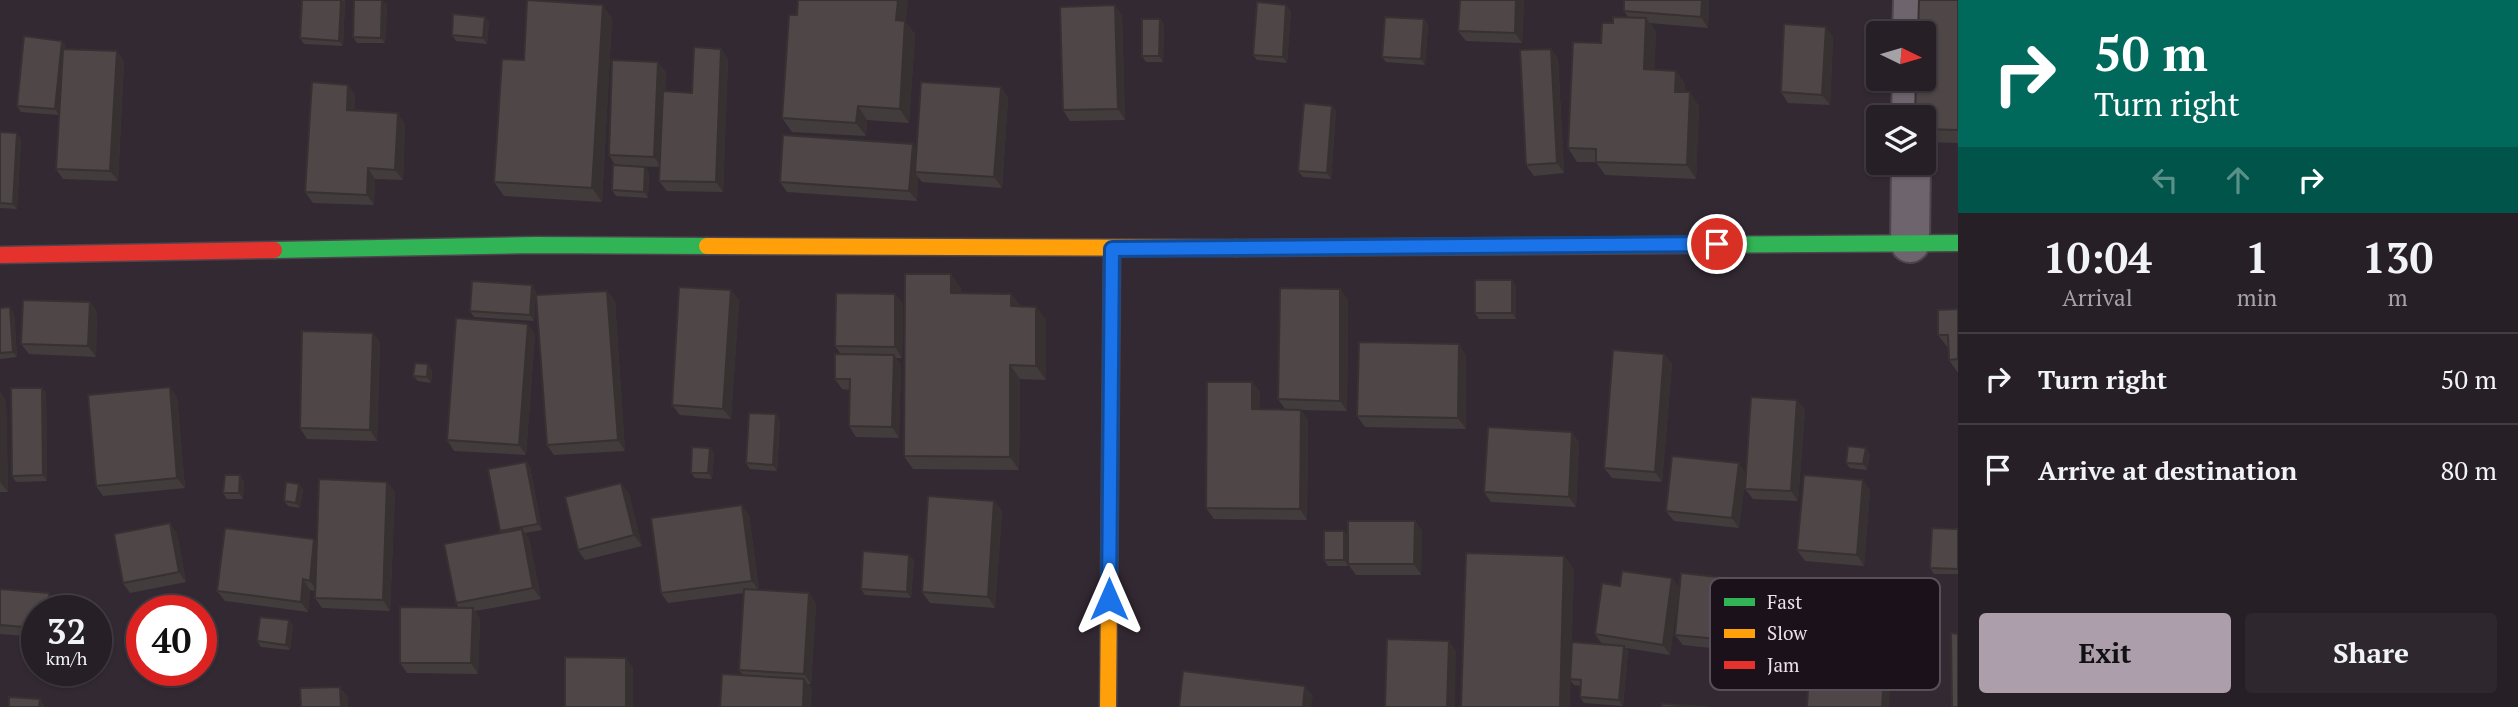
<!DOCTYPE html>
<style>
body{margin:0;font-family:"PT Serif",serif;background:#2e272e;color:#f1f3f6;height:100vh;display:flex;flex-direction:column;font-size:26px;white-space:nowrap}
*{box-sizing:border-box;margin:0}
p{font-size:23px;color:#a4a2a7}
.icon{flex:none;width:38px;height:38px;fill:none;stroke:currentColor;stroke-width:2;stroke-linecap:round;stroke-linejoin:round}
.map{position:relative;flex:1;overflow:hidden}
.side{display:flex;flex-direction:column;background:#261f26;width:560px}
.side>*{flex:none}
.banner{background:#00695c;color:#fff;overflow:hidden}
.needle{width:46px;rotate:95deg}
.tools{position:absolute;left:1866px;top:21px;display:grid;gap:14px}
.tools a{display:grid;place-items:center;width:70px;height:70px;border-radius:7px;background:#261f26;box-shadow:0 2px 5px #0004,0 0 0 2px #423d43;font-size:35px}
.speed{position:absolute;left:21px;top:595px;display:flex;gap:14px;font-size:35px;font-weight:700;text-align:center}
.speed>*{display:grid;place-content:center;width:91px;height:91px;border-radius:50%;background:#261f26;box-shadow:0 2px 5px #0004,0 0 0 2px #423d43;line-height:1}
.speed small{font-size:18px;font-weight:400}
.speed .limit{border:10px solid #d22;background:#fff;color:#111}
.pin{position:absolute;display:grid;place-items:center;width:60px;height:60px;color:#fff;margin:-30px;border:4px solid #fff;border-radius:50%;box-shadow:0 2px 7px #0007}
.me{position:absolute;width:77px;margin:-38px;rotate:0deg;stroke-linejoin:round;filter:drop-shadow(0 0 5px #0008)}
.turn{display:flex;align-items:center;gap:24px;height:147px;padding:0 21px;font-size:32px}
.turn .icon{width:91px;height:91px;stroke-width:2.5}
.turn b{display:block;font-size:49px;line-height:60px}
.lanes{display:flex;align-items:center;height:66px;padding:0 21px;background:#0003;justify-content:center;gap:35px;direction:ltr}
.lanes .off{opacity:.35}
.eta{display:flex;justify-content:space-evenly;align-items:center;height:119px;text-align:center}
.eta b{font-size:42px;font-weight:700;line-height:49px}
.button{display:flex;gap:14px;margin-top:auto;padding:14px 21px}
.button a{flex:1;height:80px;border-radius:7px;background:#ac9fab;color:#111;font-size:28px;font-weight:700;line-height:80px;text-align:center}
.button a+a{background:#2e272e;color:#f1f3f6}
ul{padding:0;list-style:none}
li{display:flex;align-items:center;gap:21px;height:91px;padding:0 21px;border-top:2px solid #423d43}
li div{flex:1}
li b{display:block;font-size:26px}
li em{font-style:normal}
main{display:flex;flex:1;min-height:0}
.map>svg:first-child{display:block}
</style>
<main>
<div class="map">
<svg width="1958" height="707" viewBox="0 0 1958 707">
<rect width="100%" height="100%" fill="#332933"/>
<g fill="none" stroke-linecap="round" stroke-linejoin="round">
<g stroke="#4d444d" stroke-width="42">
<g id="street">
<polyline points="1912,33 1913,0"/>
<polyline points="1911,117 1912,79"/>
<polyline points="1910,243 1911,163"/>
</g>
</g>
<g stroke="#4d444d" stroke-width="19">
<g id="fast">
<polyline points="1236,248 1958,243"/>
<polyline points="274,250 534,245 707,246"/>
</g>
</g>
<g stroke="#4d444d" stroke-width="19">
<g id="slow">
<polyline points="707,246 1236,248"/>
<polyline points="1108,707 1112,249"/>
</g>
</g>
<g stroke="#4d444d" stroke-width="19">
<polyline id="jam" points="0,255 274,250"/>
</g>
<use href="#street" stroke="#6e646d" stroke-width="38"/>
<use href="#fast" stroke="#30b455" stroke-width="16"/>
<use href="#slow" stroke="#ff9f0a" stroke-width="16"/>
<use href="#jam" stroke="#e5322d" stroke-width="16"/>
</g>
<g fill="#433c3d">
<polygon points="302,0 345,0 343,46 304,44 300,38"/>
<polygon points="1460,0 1524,0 1522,43 1466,41 1458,31"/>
<polygon points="1709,0 1708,28 1650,23 1656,32 1654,70 1676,71 1685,84 1685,92 1699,106 1696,179 1605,175 1596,162 1577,162 1568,148 1601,43 1613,23 1628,17 1624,11"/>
<polygon points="1958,0 1958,143 1924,142 1923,129"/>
<polygon points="387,4 385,43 357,43 353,37"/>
<polygon points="1115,5 1122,16 1125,120 1070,121 1063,110"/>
<polygon points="1286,5 1291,11 1287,63 1257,60 1253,55"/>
<polygon points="797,15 906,23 915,34 909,123 867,120 866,136 792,132 782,118"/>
<polygon points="612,18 602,202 504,196 494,182 524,60"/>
<polygon points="1160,19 1164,25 1163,62 1146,62 1142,56"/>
<polygon points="1424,19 1428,25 1425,65 1386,62 1382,57"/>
<polygon points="489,22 487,44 456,41 452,35"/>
<polygon points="1833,37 1830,105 1788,103 1781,92"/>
<polygon points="66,46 65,49 124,61 118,181 63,179 56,169 59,115 21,112 17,106"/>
<polygon points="721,49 728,59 723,192 667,191 659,181 660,167 632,166 645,167 649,173 648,198 616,196 612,190 615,165 609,155 666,72 665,91 692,93"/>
<polygon points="1551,49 1558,59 1564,173 1534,176 1526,165"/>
<polygon points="348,85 355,95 354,111 405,124 403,180 375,179 374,205 313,203 305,192"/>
<polygon points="1001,87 1008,98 1002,188 922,182 918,177 917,201 787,192 780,182 917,150"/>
<polygon points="1332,106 1336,111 1331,179 1303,177 1298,171"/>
<polygon points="0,132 21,139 17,209 0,208"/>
<polygon points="1516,286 1516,319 1479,319 1475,313"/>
<polygon points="961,288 961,293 1011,294 1020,306 1036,307 1046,320 1046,380 1020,379 1019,470 913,469 904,456"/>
<polygon points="536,291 534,321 474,317 470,311"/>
<polygon points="607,291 615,301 625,451 554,455 547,445"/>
<polygon points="1348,299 1347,411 1301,410 1308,420 1307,520 1214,519 1206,508 1252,382 1260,392 1259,409 1285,409 1278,399"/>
<polygon points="739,300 731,419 680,415 672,405"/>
<polygon points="90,302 97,312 96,357 29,354 21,344"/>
<polygon points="903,304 902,358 896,358 901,365 899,438 856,437 849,426 850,390 842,389 835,379 841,354 835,346"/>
<polygon points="0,308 14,313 17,357 0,359"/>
<polygon points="1958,309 1958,373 1949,360 1949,349 1938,335"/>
<polygon points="373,333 380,343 377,441 307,439 300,428"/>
<polygon points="535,334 526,455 454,451 447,440"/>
<polygon points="1664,354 1672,364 1662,482 1612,478 1604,468"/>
<polygon points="1466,355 1466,429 1365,427 1357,416"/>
<polygon points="432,370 431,383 418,381 413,376"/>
<polygon points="42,388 46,393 47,481 16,482 12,476"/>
<polygon points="0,392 6,401 8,492 0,492"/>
<polygon points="177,397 185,488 103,496 96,486"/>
<polygon points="1797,400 1805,410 1798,501 1753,499 1745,489"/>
<polygon points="776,414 780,420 777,471 750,469 746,463"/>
<polygon points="1579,442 1576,507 1491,502 1484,492"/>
<polygon points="710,448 714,453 712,479 695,478 691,473"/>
<polygon points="1870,454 1867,470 1850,468 1846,463"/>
<polygon points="526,462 530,467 542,530 525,533 529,539 541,599 475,611 480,619 478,674 407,673 400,663 459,608 456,603 501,533 500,531"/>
<polygon points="1746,473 1739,528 1674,521 1666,511"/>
<polygon points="244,481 243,499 227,499 223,493"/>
<polygon points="387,482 395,492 390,611 322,608 315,598 315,591 310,590 308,612 225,601 217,591 314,539 317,543"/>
<polygon points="303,489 300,508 288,506 284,501"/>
<polygon points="1870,490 1864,566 1805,561 1797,550"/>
<polygon points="629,494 642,546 585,560 578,550"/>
<polygon points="994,501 1002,511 995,608 930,603 922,592"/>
<polygon points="749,515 759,590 809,593 816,604 811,684 808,684 812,689 743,675 739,670 744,593 668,603 661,593"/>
<polygon points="1415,521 1422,531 1421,575 1356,575 1348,564 1348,542 1348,566 1328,566 1324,560 1344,531 1348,536"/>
<polygon points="170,523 177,534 186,582 130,593 123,583"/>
<polygon points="1958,529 1958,574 1934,574 1930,568"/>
<polygon points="1564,556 1574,570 1571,652 1602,644 1595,634 1620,586 1672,578 1679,588 1670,655 1626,648 1628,651 1623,706 1584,703 1580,697 1581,686 1574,685 1571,681"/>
<polygon points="914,560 911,598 865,595 861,589"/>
<polygon points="1755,581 1762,591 1757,653 1683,645 1675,635"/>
<polygon points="0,589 57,603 37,611 37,637 0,634"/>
<polygon points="293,626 290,650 261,647 257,641"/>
</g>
<g fill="#373132">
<polygon points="341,0 345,1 343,46 339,41"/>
<polygon points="382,0 387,4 385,43 381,38"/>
<polygon points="898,0 908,0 906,23 915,34 909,123 900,109 896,20"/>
<polygon points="1516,0 1524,0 1522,43 1515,33"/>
<polygon points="1702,0 1709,0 1708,28 1701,17"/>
<polygon points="603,5 612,18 602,202 592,188"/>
<polygon points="1115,5 1122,16 1125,120 1118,109"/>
<polygon points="1286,5 1291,11 1287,63 1283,57"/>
<polygon points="485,17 489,22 487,44 483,38"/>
<polygon points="1646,18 1656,32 1654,82 1644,69"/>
<polygon points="1160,19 1164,25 1163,62 1159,56"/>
<polygon points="1424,19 1428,25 1425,65 1421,59"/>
<polygon points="1826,27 1833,37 1830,105 1822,95"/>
<polygon points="62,41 66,46 59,115 55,109"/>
<polygon points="721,49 728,59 723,192 716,182"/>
<polygon points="1551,49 1558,59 1564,173 1557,163"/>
<polygon points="117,51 124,61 118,181 110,171"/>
<polygon points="658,62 666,72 661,167 654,157"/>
<polygon points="1676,71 1685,84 1684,105 1675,92"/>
<polygon points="348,85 355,95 354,121 347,110"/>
<polygon points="1001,87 1008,98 1002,188 994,177"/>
<polygon points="1690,92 1699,106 1696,179 1687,165"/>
<polygon points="858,106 867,120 866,136 856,123"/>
<polygon points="1332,106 1336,111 1331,179 1327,173"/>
<polygon points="398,113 405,124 403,180 395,170"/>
<polygon points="17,133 21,139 17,209 13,204"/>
<polygon points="913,144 920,155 915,172 918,177 917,201 909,191"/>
<polygon points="645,167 649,173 648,198 644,192"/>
<polygon points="368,168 375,179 374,205 367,195"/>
<polygon points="951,274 961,288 961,307 951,293"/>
<polygon points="1512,280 1516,286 1516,319 1512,313"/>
<polygon points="532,285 536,291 534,321 530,315"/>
<polygon points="1340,289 1348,299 1347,411 1340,401"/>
<polygon points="731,290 739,300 731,419 723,409"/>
<polygon points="607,291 615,301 625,451 618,440"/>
<polygon points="895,294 903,304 902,358 895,347"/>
<polygon points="1011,294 1020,307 1011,306"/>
<polygon points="90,302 97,312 96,357 88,346"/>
<polygon points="10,307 14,313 17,357 13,352"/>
<polygon points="1036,307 1046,320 1046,380 1036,366"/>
<polygon points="528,324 535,334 526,455 519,445"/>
<polygon points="373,333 380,343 377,441 370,430"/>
<polygon points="1459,344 1466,355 1466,429 1458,418"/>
<polygon points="1664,354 1672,364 1662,482 1655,472"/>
<polygon points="894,355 901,365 899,438 892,427"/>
<polygon points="428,364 432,370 431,383 427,377"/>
<polygon points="1010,365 1020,379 1019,470 1010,457"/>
<polygon points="1252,382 1260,392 1259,419 1252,409"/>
<polygon points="170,387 177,397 185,488 177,478"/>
<polygon points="42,388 46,393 47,481 43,475"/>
<polygon points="0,392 6,401 8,492 0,482"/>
<polygon points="1797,400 1805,410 1798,501 1791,491"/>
<polygon points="1301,410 1308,420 1307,520 1300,509"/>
<polygon points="776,414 780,420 777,471 773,465"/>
<polygon points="1572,432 1579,442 1576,507 1569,497"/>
<polygon points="710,448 714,453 712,479 708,473"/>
<polygon points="1866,448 1870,454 1867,470 1863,464"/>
<polygon points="526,462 530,467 542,530 538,524"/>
<polygon points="1739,463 1746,473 1739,528 1732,518"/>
<polygon points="240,475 244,481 243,499 239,493"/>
<polygon points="1863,480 1870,490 1864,566 1857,555"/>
<polygon points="387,482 395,492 390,611 383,600"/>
<polygon points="621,483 629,494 642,546 634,535"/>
<polygon points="299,484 303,489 300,508 296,503"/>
<polygon points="994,501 1002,511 995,608 988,597"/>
<polygon points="742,505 749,515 759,591 752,581"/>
<polygon points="1415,521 1422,531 1421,575 1414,564"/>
<polygon points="170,523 177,534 186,582 179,572"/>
<polygon points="522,529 529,539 541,599 533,588"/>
<polygon points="1344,531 1348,536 1348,566 1344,560"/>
<polygon points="314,539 321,550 317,591 310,581"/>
<polygon points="909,555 914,560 911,598 907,592"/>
<polygon points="1564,556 1574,570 1570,707 1560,707"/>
<polygon points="1672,578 1679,588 1670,655 1663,645"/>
<polygon points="303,579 310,590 308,612 301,602"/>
<polygon points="1755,581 1762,591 1757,653 1750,642"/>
<polygon points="49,593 57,603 56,611 48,611"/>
<polygon points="809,593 816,604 811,684 804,674"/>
<polygon points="473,608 480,619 478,674 471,663"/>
<polygon points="289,620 293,626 290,650 286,645"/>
<polygon points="1449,641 1456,651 1455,707 1447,707"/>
<polygon points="1886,644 1893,654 1889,707 1882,707"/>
<polygon points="1624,646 1628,651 1623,706 1619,700"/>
<polygon points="626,658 633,668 633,707 626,707"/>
<polygon points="804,679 812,689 811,707 803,707"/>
<polygon points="1305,686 1313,696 1311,707 1303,707"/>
<polygon points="340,687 348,697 348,707 341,707"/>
<polygon points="40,699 44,705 44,707 39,707"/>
</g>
<g fill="#4e4647" stroke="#373132" stroke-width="2">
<polygon points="302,0 341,0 339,41 300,38"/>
<polygon points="354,0 382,0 381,38 353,37"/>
<polygon points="527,0 603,5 592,188 494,182 502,59 524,60"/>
<polygon points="798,0 898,0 896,20 905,21 900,109 858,106 856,123 782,118 789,15 797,15"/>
<polygon points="1460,0 1516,0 1515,33 1458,31"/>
<polygon points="1624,0 1702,0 1701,17 1624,11"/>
<polygon points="1919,0 1958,0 1958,130 1923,129 1923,117 1915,117 1916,79 1923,79 1923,33 1918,33"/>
<polygon points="1257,2 1286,5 1283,57 1253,55"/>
<polygon points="1115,5 1118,109 1063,110 1060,7"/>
<polygon points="453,14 485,17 483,38 452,35"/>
<polygon points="1385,17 1424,19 1421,59 1382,57"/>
<polygon points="1613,17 1646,18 1644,69 1676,71 1675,92 1690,92 1687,165 1596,162 1596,149 1568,148 1573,42 1601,43 1602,23 1613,23"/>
<polygon points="1142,19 1160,19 1159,56 1142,56"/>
<polygon points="1784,24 1826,27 1822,95 1781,92"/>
<polygon points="24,36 62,41 55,109 17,106"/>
<polygon points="694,47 721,49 716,182 659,181 663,91 692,93"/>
<polygon points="63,49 117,51 110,171 56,169"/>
<polygon points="1551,49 1557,163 1526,165 1520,50"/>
<polygon points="612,60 658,62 654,157 609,155"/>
<polygon points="312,82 348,85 347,110 398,113 395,170 368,168 367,195 305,192"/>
<polygon points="921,82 1001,87 994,177 915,172"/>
<polygon points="1304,103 1332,106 1327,173 1298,171"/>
<polygon points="0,132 17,133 13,204 0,203"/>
<polygon points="783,135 913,144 909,191 780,182"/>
<polygon points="613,165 645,167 644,192 612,190"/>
<polygon points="905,274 951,274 951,293 1011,294 1011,306 1036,307 1036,366 1010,365 1010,457 904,456"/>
<rect x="1475" y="280" width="37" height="33"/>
<polygon points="472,281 532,285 530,315 470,311"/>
<polygon points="679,287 731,290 723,409 672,405"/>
<polygon points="1280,288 1340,289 1340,401 1278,399"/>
<polygon points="607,291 618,440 547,445 536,295"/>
<polygon points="836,293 895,294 895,347 835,346"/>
<polygon points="23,300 90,302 88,346 21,344"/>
<polygon points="10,307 13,352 0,353 0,308"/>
<polygon points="1958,309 1958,359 1949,360 1948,335 1938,335 1938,310"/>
<polygon points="456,318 528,324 519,445 447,440"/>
<polygon points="302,331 373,333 370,430 300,428"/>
<polygon points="1359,342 1459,344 1458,418 1357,416"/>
<polygon points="1613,350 1664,354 1655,472 1604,468"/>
<polygon points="835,354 894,355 892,427 849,426 850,379 835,379"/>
<polygon points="415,363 428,364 427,377 413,376"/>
<polygon points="1207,382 1252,382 1252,409 1301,410 1300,509 1206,508"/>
<polygon points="170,387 177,478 96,486 88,395"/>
<polygon points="11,388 42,388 43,475 12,476"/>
<polygon points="1751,397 1797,400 1791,491 1745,489"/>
<polygon points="749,413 776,414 773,465 746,463"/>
<polygon points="1488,427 1572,432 1569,497 1484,492"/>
<polygon points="1848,446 1866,448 1863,464 1846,463"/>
<polygon points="692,447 710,448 708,473 691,473"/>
<polygon points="1672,456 1739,463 1732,518 1666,511"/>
<polygon points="526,462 538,524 500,531 488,469"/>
<polygon points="225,475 240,475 239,493 223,493"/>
<polygon points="1804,475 1863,480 1857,555 1797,550"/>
<polygon points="319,479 387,482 383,600 315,598"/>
<polygon points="286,482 299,484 296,503 284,501"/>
<polygon points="621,483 634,535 578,550 565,497"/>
<polygon points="928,496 994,501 988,597 922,592"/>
<polygon points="742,505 752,581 661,593 651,518"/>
<polygon points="1348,521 1415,521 1414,564 1348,564"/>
<polygon points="170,523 179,572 123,583 114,534"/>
<polygon points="225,528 314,539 310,581 303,579 301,602 217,591"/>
<polygon points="1932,528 1958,529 1958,569 1930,568"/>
<polygon points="522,529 533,588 456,603 444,544"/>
<rect x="1324" y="531" width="20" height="29"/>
<polygon points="863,551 909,555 907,592 861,589"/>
<polygon points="1466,553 1564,556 1560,707 1461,707"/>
<polygon points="1622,571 1672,578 1663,645 1595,634 1602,583 1620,586"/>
<polygon points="1681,573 1755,581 1750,642 1675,635"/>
<polygon points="0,589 49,593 48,611 37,611 37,628 0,625"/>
<polygon points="744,589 809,593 804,674 739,670"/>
<polygon points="400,607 473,608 471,663 400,663"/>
<polygon points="260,617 289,620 286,645 257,641"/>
<polygon points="1951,633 1958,634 1958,707 1952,707"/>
<polygon points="1387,639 1449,641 1447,707 1385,707"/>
<polygon points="1811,639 1886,644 1882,707 1807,707"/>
<polygon points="1572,642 1624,646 1619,700 1580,697 1581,680 1570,679"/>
<polygon points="565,657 626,658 626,707 565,707"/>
<polygon points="1183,671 1305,686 1303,707 1179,707"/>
<polygon points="722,674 804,679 803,707 720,707"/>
<polygon points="340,687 341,707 301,707 300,688"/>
<polygon points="9,697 40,699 39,707 9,707"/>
<polygon points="1662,704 1708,707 1662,707"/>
</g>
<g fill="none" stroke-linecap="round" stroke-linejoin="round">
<g stroke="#114b97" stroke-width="18">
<polyline id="route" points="1109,599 1112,249 1717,244"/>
</g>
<use href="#route" stroke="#1a73e8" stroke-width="12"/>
</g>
<rect x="1710" y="578" width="230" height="112" rx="10" fill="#1a111a" stroke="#594f59" stroke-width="2"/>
<rect x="1724" y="598" width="31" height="8" fill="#30b455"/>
<rect x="1724" y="629" width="31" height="9" fill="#ff9f0a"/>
<rect x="1724" y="661" width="31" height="8" fill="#e5322d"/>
<g font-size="19" fill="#eddfec">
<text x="1767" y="609">Fast</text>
<text x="1767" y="640">Slow</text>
<text x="1767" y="672">Jam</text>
</g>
</svg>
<div class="tools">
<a><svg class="needle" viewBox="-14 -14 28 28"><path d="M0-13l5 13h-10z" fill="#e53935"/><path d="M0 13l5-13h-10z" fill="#a4a2a7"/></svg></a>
<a><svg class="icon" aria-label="layers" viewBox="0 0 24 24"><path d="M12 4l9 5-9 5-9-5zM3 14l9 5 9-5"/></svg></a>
</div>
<div class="speed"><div>32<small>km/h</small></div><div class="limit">40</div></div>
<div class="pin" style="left:1717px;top:244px;background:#d93025"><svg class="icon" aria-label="arrive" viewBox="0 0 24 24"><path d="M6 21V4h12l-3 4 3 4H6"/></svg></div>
<svg class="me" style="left:1109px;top:599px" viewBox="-20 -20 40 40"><path d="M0-17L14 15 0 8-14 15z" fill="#1a73e8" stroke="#fff" stroke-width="4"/></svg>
</div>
<section class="side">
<div class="banner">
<div class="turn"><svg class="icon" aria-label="right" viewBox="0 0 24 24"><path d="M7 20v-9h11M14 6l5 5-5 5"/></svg><div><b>50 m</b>Turn right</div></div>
<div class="lanes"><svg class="icon off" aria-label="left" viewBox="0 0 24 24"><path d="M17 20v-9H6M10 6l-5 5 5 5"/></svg><svg class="icon off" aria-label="ahead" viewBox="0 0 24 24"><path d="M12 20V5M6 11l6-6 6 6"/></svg><svg class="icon" aria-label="right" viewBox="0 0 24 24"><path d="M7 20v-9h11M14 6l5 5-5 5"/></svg></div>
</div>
<div class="eta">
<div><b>10:04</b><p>Arrival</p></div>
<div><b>1</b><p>min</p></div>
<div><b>130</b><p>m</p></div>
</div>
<ul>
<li><svg class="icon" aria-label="right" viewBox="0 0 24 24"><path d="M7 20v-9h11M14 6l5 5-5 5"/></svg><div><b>Turn right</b></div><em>50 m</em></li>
<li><svg class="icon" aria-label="arrive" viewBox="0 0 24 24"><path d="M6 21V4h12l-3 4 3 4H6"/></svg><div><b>Arrive at destination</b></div><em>80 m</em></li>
</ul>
<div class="button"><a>Exit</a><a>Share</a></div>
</section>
</main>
